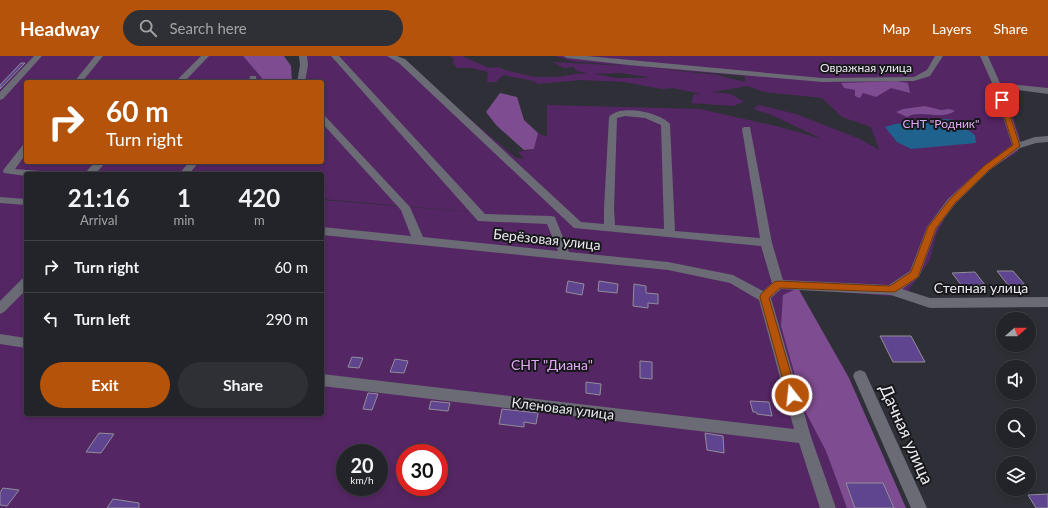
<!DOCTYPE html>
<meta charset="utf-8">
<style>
body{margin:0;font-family:Lato,sans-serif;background:#2f3035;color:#f1f3f6;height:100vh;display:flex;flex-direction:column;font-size:15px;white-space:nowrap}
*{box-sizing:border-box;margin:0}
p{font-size:13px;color:#a3a4a8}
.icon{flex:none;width:22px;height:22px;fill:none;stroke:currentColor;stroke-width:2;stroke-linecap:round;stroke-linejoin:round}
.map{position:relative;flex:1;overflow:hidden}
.details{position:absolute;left:24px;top:116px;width:300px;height:244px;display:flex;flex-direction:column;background:#232429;border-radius:4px;box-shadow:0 2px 6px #0003,0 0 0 1px #404146}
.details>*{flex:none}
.guide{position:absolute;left:24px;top:24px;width:300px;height:84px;border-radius:4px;box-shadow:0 2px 6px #0003,0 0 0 1px #404146;background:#b45309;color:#fff;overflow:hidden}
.needle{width:26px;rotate:70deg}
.fabs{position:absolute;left:996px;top:256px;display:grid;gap:8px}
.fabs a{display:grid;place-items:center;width:40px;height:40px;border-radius:50%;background:#232429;box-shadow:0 2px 6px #0003,0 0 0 1px #404146;font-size:20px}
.speed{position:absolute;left:336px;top:388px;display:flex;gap:8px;font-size:20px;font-weight:700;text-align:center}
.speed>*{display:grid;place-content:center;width:52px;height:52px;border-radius:50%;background:#232429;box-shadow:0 2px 6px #0003,0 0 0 1px #404146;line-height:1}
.speed small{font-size:10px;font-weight:400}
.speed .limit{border:6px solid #d22;background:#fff;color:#111}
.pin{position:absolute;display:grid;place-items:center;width:34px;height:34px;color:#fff;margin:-17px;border-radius:8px;box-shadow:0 2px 6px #0006}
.me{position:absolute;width:44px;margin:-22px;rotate:344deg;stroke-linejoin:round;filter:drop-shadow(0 0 3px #0008)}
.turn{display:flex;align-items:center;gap:14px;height:84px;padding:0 16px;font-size:18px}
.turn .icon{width:52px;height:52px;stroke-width:2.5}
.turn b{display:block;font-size:28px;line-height:34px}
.eta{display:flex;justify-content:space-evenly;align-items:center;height:68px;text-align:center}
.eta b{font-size:24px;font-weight:700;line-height:28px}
.primary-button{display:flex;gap:8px;margin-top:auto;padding:8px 16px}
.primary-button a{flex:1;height:46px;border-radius:24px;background:#b45309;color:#fff;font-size:16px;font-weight:700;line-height:46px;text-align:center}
.primary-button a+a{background:#2f3035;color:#f1f3f6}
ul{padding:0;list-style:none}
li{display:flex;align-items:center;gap:12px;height:52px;padding:0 16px;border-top:1px solid #404146}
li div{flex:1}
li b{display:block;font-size:15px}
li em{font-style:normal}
header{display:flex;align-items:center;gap:24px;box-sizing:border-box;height:56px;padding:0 20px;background:#b45309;color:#fff}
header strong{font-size:19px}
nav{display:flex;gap:22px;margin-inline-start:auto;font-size:14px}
.search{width:280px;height:36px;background:#2f3035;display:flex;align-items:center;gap:10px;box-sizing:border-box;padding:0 14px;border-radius:22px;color:#a3a4a8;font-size:15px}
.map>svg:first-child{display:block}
</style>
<header>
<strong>Headway</strong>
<div class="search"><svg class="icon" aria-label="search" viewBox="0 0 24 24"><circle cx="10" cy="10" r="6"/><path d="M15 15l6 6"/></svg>Search here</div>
<nav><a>Map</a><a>Layers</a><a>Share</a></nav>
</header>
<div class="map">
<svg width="1048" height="452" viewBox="0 0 1048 452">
<rect width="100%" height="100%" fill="#2f3037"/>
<path fill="#552664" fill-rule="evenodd" d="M0,0h243l18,21 3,5h-238v80h296v-80h-21l-1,-26h96l120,102 8,1 -6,-7 16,-3 4,-16 9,4v-32l153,4 80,18 42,12 -50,-24 -19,-6 6,-4 37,9 64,25 19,11 -8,-23 -29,-10 -20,-19 -58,-6 -16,-6 -36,6 19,2 13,8 -11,4 -42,-3 3,-9h7l-28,-6 -11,1 -38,-7 -43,-2 -43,4 -4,-3 -31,-6 -7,7h-9l1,-10 -16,-4h-15l-4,-5 1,-4 -4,-3h12l27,12 10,-1 6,3 30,7h23l17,-3 13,-1 -12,-2 -2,-4 -10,1 -11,-6 75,4 -56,-5 -18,-5h494v37l-44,-4 16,48 -2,15 -28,17 -41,41 -13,25 -6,25 -26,37 -106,-8 51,89 57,130h-906zM650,12l95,8v6l-28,-7zM621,17l26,4v1h-32l-20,-4zM26,118h296v25l201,17 -201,-16v214h-296zM345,397h34v34h-34zM405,397h34v34h-34z"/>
<g fill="#7e4c90">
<polygon points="243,0 284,0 291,10 292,26 264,26 261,21"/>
<polygon points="896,25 908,27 910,37 891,32 876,41 863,37 860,42 855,40 855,34 844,32 841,27"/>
<polygon points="500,37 517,41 524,64 538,77 534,93 524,94 497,70 486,56"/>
<path d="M925,50l16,4 8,-1 6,2c-14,10 -34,-2 -48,6l-11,-5 7,-3z"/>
<polygon points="798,232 849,322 906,452 847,452 826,395 805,355 781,270 783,239"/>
</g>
<polygon fill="#1e628d" points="946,63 954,64 975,79 976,87 911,93 897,86 885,71 895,68"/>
<g fill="#5f458f" stroke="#918e97">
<polygon points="21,7 25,7 0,33 0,29"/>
<polygon points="997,215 1013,215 1025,229 1008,229"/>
<polygon points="975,216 985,229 962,230 952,217"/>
<polygon points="568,225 584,228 582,239 566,236"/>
<polygon points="599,225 618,228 617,237 598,235"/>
<polygon points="634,228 646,230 646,237 658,238 658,248 648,247 648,252 633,250"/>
<polygon points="880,280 911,280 925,306 893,306"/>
<polygon points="352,301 363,302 359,312 348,311"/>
<polygon points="395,303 408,305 404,317 390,316"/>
<polygon points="640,305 652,306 652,323 640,322"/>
<polygon points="586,326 601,328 600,339 586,337"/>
<polygon points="368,337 378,338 372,354 363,353"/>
<polygon points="431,345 450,347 448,355 429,353"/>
<polygon points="750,345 769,346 772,360 757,358 756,356 753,356"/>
<polygon points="502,353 538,357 536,368 524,366 524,371 499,368"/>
<polygon points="99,377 114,378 101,397 86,396"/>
<polygon points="705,377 723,380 724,397 707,394"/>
<polygon points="846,427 883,427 894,452 855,452"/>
<polygon points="3,432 19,434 7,450 0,449 0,437"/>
<polygon points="1048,438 1048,452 1036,452 1028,439"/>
<polygon points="113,443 139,447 139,452 107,452"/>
</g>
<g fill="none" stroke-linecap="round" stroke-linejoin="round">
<g fill="#6a6b74" fill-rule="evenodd">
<polygon points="34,0 42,0 3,43 0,44 0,36"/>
<polygon points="95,0 103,0 82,26 74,26"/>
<polygon points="201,0 209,0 184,26 175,26"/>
<polygon points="299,0 307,0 308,9 305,26 297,26 300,9"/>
<path d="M331,0h8l146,158 66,2 4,1 1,3 13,32 99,10 65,13 30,16 9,-8 -11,-37 -187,-18 -175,-165 -12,-7h10l8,3 176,163 23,2v-15l5,-92c11,-13 50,-5 61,7l5,107 85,7 -18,-109 2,-2h6l22,116 11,37 106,5 21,-14 17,-44 21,-28 36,-33 28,-21 -19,-60 -13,-29h8l12,27 48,5v6l-46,-6 18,54 15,-5 13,-1v6l-12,1 -16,5 -30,22 -34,33 -19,25 -18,49 -17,12 28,9 118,-1v10l-118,1 -39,-13 -110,-6 -10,9 40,139 25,71h-16l-21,-65 -477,-57v-12l472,55 -35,-129 -29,-17 -62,-13 -346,-35v-8l89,9 -10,-26 -79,-87v-8l3,1 85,91 13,30 135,14 -11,-27 -69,-3zM625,60l20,2 16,7 3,104 -49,-4 -1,-16 3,-91z"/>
<polygon points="563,0 587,0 822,22 914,21 927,14 935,0 943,0 930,20 914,25 822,26 628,9 567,2"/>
<polygon points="250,20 256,20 257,26 249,26"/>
<polygon points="26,88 26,98 15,113 40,115 45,118 26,118 26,120 4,117 3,115 4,113 23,89"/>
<polygon points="95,106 106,106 95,118 84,118"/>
<polygon points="189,106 199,106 189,118 179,118"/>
<polygon points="0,141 26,143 26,149 0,147"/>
<polygon points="26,222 26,234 4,256 0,258 0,245 22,223"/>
<polygon points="0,278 26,282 26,292 0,288"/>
<polygon points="860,314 865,316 927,452 911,452 853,320 855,316"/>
</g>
</g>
<polygon fill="#b45309" stroke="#753606" points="1000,43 1005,44 1020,90 989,114 955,147 936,172 918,221 895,236 780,232 769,242 797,339 796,342 792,343 788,342 760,241 761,238 774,226 778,225 890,230 911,216 928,171 950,143 984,110 1013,89 999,44"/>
<g text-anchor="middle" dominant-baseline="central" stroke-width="4" stroke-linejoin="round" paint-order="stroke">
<g font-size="12" fill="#eaebef" stroke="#18181c">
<text x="866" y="11">Овражная улица</text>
</g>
<g font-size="12" fill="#e0a9f4" stroke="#18181c">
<text x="941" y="67">СНТ "Родник"</text>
</g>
<g font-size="14" fill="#eaebef" stroke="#18181c">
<text transform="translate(547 183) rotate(6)">Берёзовая улица</text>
<text x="981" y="231">Степная улица</text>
<text transform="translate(563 352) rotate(7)">Кленовая улица</text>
</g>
<g font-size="14" fill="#e0a9f4" stroke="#18181c">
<text x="552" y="308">СНТ "Диана"</text>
</g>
<g font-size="17" fill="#eaebef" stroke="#18181c">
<text transform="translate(907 378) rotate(66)">Дачная улица</text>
</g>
</g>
</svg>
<div class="fabs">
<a><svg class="needle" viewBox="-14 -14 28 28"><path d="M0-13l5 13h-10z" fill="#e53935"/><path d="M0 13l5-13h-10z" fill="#a3a4a8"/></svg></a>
<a><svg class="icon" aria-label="sound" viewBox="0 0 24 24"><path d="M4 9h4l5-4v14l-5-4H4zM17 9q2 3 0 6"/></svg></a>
<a><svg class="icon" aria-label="search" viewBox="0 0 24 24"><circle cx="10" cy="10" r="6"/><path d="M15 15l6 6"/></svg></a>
<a><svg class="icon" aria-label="layers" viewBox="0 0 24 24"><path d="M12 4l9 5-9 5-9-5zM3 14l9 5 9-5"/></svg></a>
</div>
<div class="speed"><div>20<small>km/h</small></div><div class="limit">30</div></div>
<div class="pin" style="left:1002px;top:44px;background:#d93025"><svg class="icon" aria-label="arrive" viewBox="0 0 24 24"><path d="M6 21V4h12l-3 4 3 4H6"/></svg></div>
<svg class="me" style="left:792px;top:339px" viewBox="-20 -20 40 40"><circle r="17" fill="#b45309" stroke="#fff" stroke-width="3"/><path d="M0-11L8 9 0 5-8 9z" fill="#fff"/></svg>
<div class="guide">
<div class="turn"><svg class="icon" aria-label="right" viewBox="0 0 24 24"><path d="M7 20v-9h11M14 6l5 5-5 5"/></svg><div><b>60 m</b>Turn right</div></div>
</div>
<section class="details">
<div class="eta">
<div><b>21:16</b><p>Arrival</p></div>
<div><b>1</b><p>min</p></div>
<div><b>420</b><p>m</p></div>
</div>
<ul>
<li><svg class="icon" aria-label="right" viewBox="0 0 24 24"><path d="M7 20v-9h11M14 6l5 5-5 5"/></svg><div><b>Turn right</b></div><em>60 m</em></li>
<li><svg class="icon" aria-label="left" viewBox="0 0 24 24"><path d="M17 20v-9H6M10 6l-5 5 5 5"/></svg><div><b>Turn left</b></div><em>290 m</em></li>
</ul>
<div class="primary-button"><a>Exit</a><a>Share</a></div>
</section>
</div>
